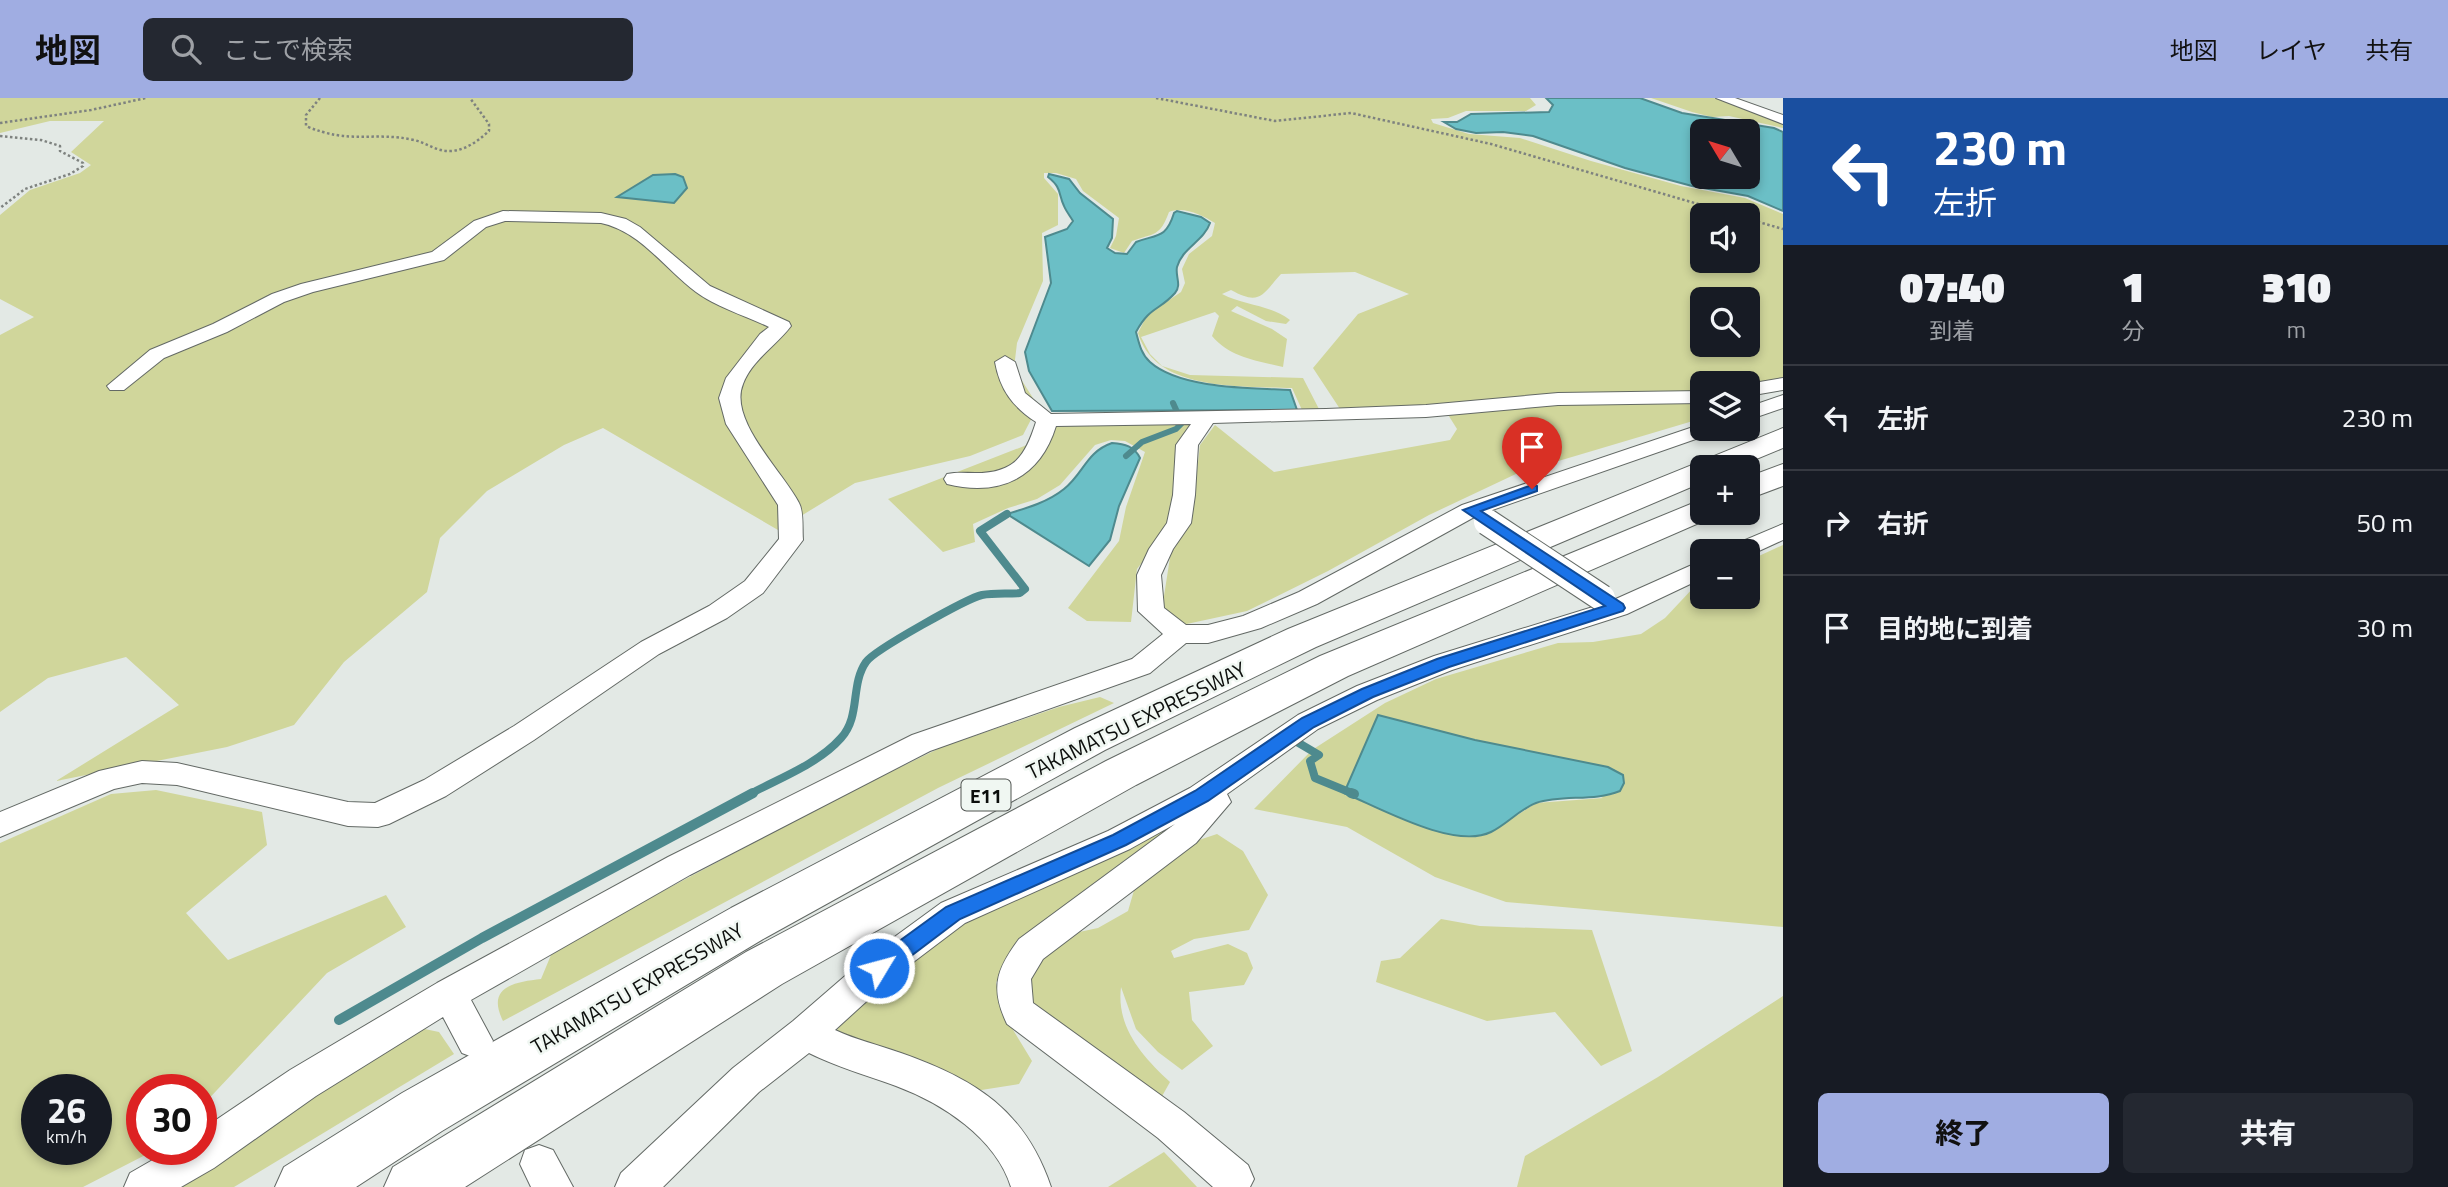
<!DOCTYPE html>
<html lang="ja">
<meta charset="utf-8">
<style>
body{margin:0;font-family:"Titillium Web","Noto Sans JP",sans-serif;background:#242831;color:#f1f3f6;height:100vh;display:flex;flex-direction:column;font-size:26px;white-space:nowrap}
*{box-sizing:border-box;margin:0}
p{font-size:23px;color:#9ea1a6}
.icon{flex:none;width:38px;height:38px;fill:none;stroke:currentColor;stroke-width:2;stroke-linecap:round;stroke-linejoin:round}
.map{position:relative;flex:1;overflow:hidden}
.drawer{display:flex;flex-direction:column;background:#171b24;width:665px}
.drawer>*{flex:none}
.hud{background:#1a4fa0;color:#fff;overflow:hidden}
.needle{width:46px;rotate:308deg}
.controls{position:absolute;left:1690px;top:21px;display:grid;gap:14px}
.controls a{display:grid;place-items:center;width:70px;height:70px;border-radius:10px;background:#171b24;box-shadow:0 4px 10px #0003;font-size:35px}
.speed{position:absolute;left:21px;top:976px;display:flex;gap:14px;font-size:35px;font-weight:700;text-align:center}
.speed>*{display:grid;place-content:center;width:91px;height:91px;border-radius:50%;background:#171b24;box-shadow:0 4px 10px #0003;line-height:1}
.speed small{font-size:18px;font-weight:400}
.speed .limit{border:10px solid #d22;background:#fff;color:#111}
.pin{position:absolute;display:grid;place-items:center;width:60px;height:60px;color:#fff;margin:-72px -30px;border-radius:50% 50% 50% 0;rotate:-45deg;box-shadow:0 0 7px #0007}
.pin .icon{rotate:45deg}
.me{position:absolute;width:77px;margin:-38px;rotate:53deg;stroke-linejoin:round;filter:drop-shadow(0 0 5px #0008)}
.turn{display:flex;align-items:center;gap:24px;height:147px;padding:0 35px;font-size:32px}
.turn .icon{width:91px;height:91px;stroke-width:2.5}
.turn b{display:block;font-size:49px;line-height:60px}
.eta{display:flex;justify-content:space-evenly;align-items:center;height:119px;text-align:center}
.eta b{font-size:42px;font-weight:800;line-height:49px}
.action{display:flex;gap:14px;margin-top:auto;padding:14px 35px}
.action a{flex:1;height:80px;border-radius:10px;background:#a0ade2;color:#111;font-size:28px;font-weight:800;line-height:80px;text-align:center}
.action a+a{background:#242831;color:#f1f3f6}
ul{padding:0;list-style:none}
li{display:flex;align-items:center;gap:21px;height:105px;padding:0 35px;border-top:2px solid #363941}
li div{flex:1}
li b{display:block;font-size:26px}
li em{font-style:normal}
header{display:flex;align-items:center;gap:42px;box-sizing:border-box;height:98px;padding:0 35px;background:#a0ade2;color:#111}
header strong{font-size:33px}
nav{display:flex;gap:38px;margin-inline-start:auto;font-size:24px}
.search{width:490px;height:63px;background:#242831;display:flex;align-items:center;gap:18px;box-sizing:border-box;padding:0 24px;border-radius:10px;color:#9ea1a6;font-size:26px}
main{display:flex;flex:1;min-height:0}
.map>svg:first-child{display:block}
</style>
<header>
<strong>地図</strong>
<div class="search"><svg class="icon" aria-label="search" viewBox="0 0 24 24"><circle cx="10" cy="10" r="6"/><path d="M15 15l6 6"/></svg>ここで検索</div>
<nav><a>地図</a><a>レイヤ</a><a>共有</a></nav>
</header>
<main>
<div class="map">
<svg width="1783" height="1089" viewBox="0 0 1783 1089">
<rect width="100%" height="100%" fill="#e3e9e5"/>
<g fill="#d0d69b" fill-rule="evenodd">
<path d="M0,0h1530l6,7 -10,6h-60l-18,7 -17,1 2,4 36,11 51,4 71,23 90,25 64,12 38,16v169l-35,15v-15h-45v35l-185,55 -89,42 -101,56 -81,40 -65,14 -20,-16 9,-58 20,-28 9,-78 15,-20 59,47 176,-32 7,-11 -15,-24 -102,4 -27,-41 45,-54 51,-20 -54,-22 -74,2c-19,21 -21,32 -50,16l-9,4c23,12 46,10 68,26l-4,4 -20,-3 -29,-15 -6,5 41,18 15,10 -4,28c-28,-7 -52,-9 -71,-31l7,-20 -4,-4 -74,25 9,17 12,12 28,9 113,3 16,31 -17,1 -10,-22c-50,-2 -137,4 -154,-55l9,-18 34,-23 4,-9 -3,-14 7,-15 23,-18 3,-13c-13,-8 -31,-17 -46,-11 -9,25 -15,21 -37,29l-8,12 -14,-5 6,-12 3,-18 -36,-27 -7,-12 -20,-6h-12v5l14,16v31l-16,8 1,48 -26,62 -3,25 24,38 -15,29 -53,21 -115,27 -77,47 -175,-102 -39,17 -77,46 -47,47 -13,54 -83,70 -50,63 -67,22 -171,34 123,-76 -53,-48 -78,21 -48,34v-377l34,-18 -34,-18v-84l30,-25 50,-17 11,-8 -20,-13 33,-31h-54l-50,12zM683,79l4,11 -13,15 -56,-6 10,-7zM1703,117h45v46h-45zM1703,201h45v46h-45z"/>
<polygon points="1651,0 1714,0 1783,24 1783,30 1729,18 1712,19 1692,14"/>
<polygon points="1194,325 1172,419 1162,438 1137,471 1131,524 1087,523 1068,510 1119,443 1126,409 1145,354 1125,343 1111,342 1095,347 1060,387 1037,401 1008,410 973,426 975,444 943,454 888,401 1042,341 1054,326"/>
<path d="M1783,447v382l-277,-25 -71,-25 -88,-50 -93,-18 58,-59 73,-47 51,-24 122,-36 35,-1 48,-8 24,-16 30,-32 8,-4v15h45v-36zM1378,617l97,25 128,58 -67,5 -47,30z"/>
<path d="M1100,599l14,6 -176,85 -435,233c-17,-34 11,-39 38,-42l10,-24 39,-25 253,-135 99,-48 117,-40z"/>
<path d="M156,692l106,22 5,33 -81,68 42,47 158,-65 20,32 -79,46 -126,134v-17h-59v60h13l-72,37h-83v-344l111,-49zM96,992v60h-59v-60z"/>
<polygon points="1187,718 1006,861 996,885 1007,922 1032,963 1019,986 975,993 834,939 846,913 973,816 1041,791"/>
<path d="M1217,736l26,17 25,44 -19,35 -55,9 -23,12 3,7 54,-14 19,9 6,15 -9,17 -55,7 3,28 21,26 -31,24 -24,-18 -22,-23 -15,-42c-5,40 21,69 49,95l-9,16 -120,-78 -12,-21v-33l36,-31 33,-7 30,-17 7,-24 58,-45z"/>
<polygon points="1441,821 1480,828 1592,832 1632,953 1601,968 1555,914 1487,923 1376,884 1381,863 1400,860"/>
<polygon points="1783,898 1783,1089 1517,1089 1525,1058 1658,979"/>
<polygon points="415,929 439,934 454,956 234,1089 166,1089"/>
<polygon points="1164,1054 1197,1089 1108,1089"/>
</g>
<g fill="#6bbfc6" stroke="#4e8a8e" stroke-width="2" fill-rule="evenodd">
<path d="M1546,0h94l42,15 92,15 9,4v79l-35,-15 -56,-10 -67,-18 -92,-32 -30,-4 -27,1 -20,-4 -12,-7h13l14,-8 78,-2 4,-7zM1703,33h45v46h-45z"/>
<polygon points="675,76 683,79 687,90 674,105 617,99 653,77"/>
<path d="M1049,76l20,5 11,14 33,26 -1,19 -5,10 8,5 12,1 9,-12c21,-8 30,-3 38,-29l3,-2 24,6 9,6c-6,18 -28,25 -33,44 -2,9 5,18 -2,26 -16,18 -25,13 -39,39 3,11 5,22 14,30 30,27 101,26 140,28l7,20 -245,1 -23,-40 -4,-19 26,-69 -6,-46 22,-8 6,-8c-3,-5 -7,-10 -9,-15 -6,-13 -2,-18 -16,-29z"/>
<path d="M1112,345c13,1 22,3 28,15l-21,48 -9,34 -21,26 -82,-52c20,-6 41,-12 57,-25 20,-16 22,-37 48,-46z"/>
<path d="M1378,617l97,25 133,27 15,8 1,8 -4,8c-27,11 -57,3 -84,12 -16,6 -30,22 -45,29 -37,18 -111,-24 -147,-39z"/>
</g>
<g fill="none" stroke-linecap="round" stroke-linejoin="round">
<polyline stroke="#4e8a8e" stroke-width="6" points="1126,358 1142,344 1176,331 1182,325 1173,305"/>
<g stroke="#4e8a8e" stroke-width="8">
<polyline points="1297,644 1319,657 1310,663 1315,680 1354,696"/>
<path d="M750,696c30,-16 68,-30 91,-56 20,-22 9,-53 25,-76 8,-12 102,-64 116,-67 12,-2 26,-1 38,-2l5,-4 -45,-58 27,-17"/>
</g>
<g stroke="#4e8a8e" stroke-width="10">
<polyline points="1351,695 1354,696"/>
<polyline points="339,922 482,840 753,695"/>
</g>
<g stroke="#636965" stroke-width="2">
<g id="minor">
<polygon points="1716,0 1735,0 1783,17 1783,26"/>
<path d="M503,113l98,2 25,6 14,8 70,59 79,36 2,4c-14,19 -39,34 -48,58 -15,36 40,88 56,119 5,9 3,26 4,37l-40,53 -36,25 -68,36 -125,86 -88,56 -57,28 -11,3 -30,-1 -171,-41 -35,-2 -28,6 -114,48v-25l99,-41 43,-10 35,2 171,39 27,1 49,-23 90,-54 127,-84 68,-36 36,-25 34,-42 -1,-34 -52,-81 -7,-26 7,-20 34,-44 9,-7c-23,-11 -53,-20 -73,-35 -31,-23 -56,-61 -95,-69l-96,-2 -19,6 -42,33 -131,32 -29,10 -57,30 -63,26 -40,32h-14l-3,-4 43,-36 63,-26 59,-30 29,-10 131,-32 42,-31z"/>
<path d="M1005,258l10,6 10,31 26,21 275,-5 100,-4 132,-12 145,-2v12l-145,2 -132,12 -213,6 -15,22 -3,50 -4,28 -18,26 -12,26 3,33 22,17h22l35,-9 56,-24 163,-87 237,-80 4,-2v6h14l-4,4 -235,82 -161,89 -56,24 -53,15h-22l-36,30 -220,78 -240,124 -219,125 22,41 -5,12 -13,5 -13,-5 -19,-36 -127,79 -102,72 -33,19h-57l6,-14 40,-23h31v-20l89,-60 147,-87 231,-126 244,-122 220,-76 31,-25 -25,-23 -1,-36 12,-26 18,-26 6,-28 3,-50 15,-21 -135,2c-16,52 -56,71 -109,58l-3,-5 3,-5c10,-2 18,-1 28,-1 39,0 50,-16 61,-51 -23,-15 -36,-32 -41,-60z"/>
<polygon points="1783,280 1783,292 1748,298 1748,286"/>
<polygon points="1783,297 1783,310 1748,322 1748,309"/>
<polygon points="1783,426 1783,442 1748,458 1748,453 1727,453 1731,448"/>
<path d="M1703,462v18l-76,36 -175,56 -75,30 -59,29 -91,65 4,8 -35,41 -153,116 -12,20 2,24 151,109 64,53 6,14 -4,8h-37l-55,-49 -151,-114c-17,-36 -11,-54 12,-85l156,-115 -45,25 -165,74 -74,56 -56,51c21,10 44,15 66,23 74,26 124,57 150,134h-40c-15,-49 -69,-84 -115,-101 -30,-11 -59,-19 -87,-33l-50,39 -96,95h-48l6,-14 112,-105 60,-47 74,-64 74,-54 167,-72 82,-43 108,-73 59,-29 77,-30 175,-54z"/>
<polygon points="539,1047 553,1052 573,1089 531,1089 520,1066 525,1052"/>
</g>
</g>
<g stroke="#636965" stroke-width="2">
<g id="motorway">
<polygon points="1783,330 1783,350 1737,369 1703,369 1703,384 1316,549 1105,652 765,840 442,1033 356,1089 275,1089 284,1069 402,995 731,810 1075,630 1288,531"/>
<polygon points="1783,366 1783,388 1748,401 1748,379"/>
<polygon points="1703,401 1703,415 1717,415 1715,418 1348,578 1136,687 782,886 465,1089 384,1089 393,1069 746,854 1106,663 1320,558"/>
</g>
</g>
<g stroke="#7e827f" stroke-width="2.5" stroke-dasharray="2.5 2.5" stroke-linecap="butt">
<path d="M320,0l-14,17v11c44,19 68,5 108,14 13,3 23,12 37,11 15,-1 27,-10 38,-20v-7l-19,-26"/>
<polyline points="1156,0 1275,23 1351,15 1491,46 1736,117"/>
<polyline points="0,25 91,12 146,0"/>
<polyline points="0,38 41,42 60,48 60,53 83,65 83,68 70,76 25,91 0,110"/>
<polyline points="1748,121 1783,131"/>
</g>
<use href="#minor" fill="#fff" fill-rule="evenodd"/>
<use href="#motorway" fill="#fff" fill-rule="evenodd"/>
<g stroke="#636965" stroke-width="28" stroke-linecap="butt">
<polyline id="minor-bridge" points="1487,424 1602,500"/>
</g>
<use href="#minor-bridge" stroke="#fff" stroke-width="26"/>
</g>
<polygon fill="#1a73e8" stroke="#114b97" stroke-width="2" points="1532,387 1537,388 1537,393 1481,413 1623,506 1625,510 1623,513 1449,569 1373,599 1314,629 1208,703 1126,747 960,821 887,876 879,879 872,876 869,870 872,863 946,809 1113,737 1195,693 1302,620 1362,591 1437,561 1605,508 1463,412"/>
<g text-anchor="middle" dominant-baseline="central" stroke-width="5" stroke-linejoin="round" paint-order="stroke">
<rect fill="#f0f7f2" stroke="#505451" stroke-width="2" x="961.5" y="681.5" width="49" height="31" rx="5"/>
<g font-size="19" font-weight="bold" fill="#0c0e0c">
<text x="986" y="697">E11</text>
</g>
<g font-size="21" fill="#0c0e0c" stroke="#f0f7f2">
<text transform="translate(1136 622) rotate(-26)">TAKAMATSU EXPRESSWAY</text>
<text transform="translate(637 890) rotate(-30)">TAKAMATSU EXPRESSWAY</text>
</g>
</g>
</svg>
<div class="controls">
<a><svg class="needle" viewBox="-14 -14 28 28"><path d="M0-13l5 13h-10z" fill="#e53935"/><path d="M0 13l5-13h-10z" fill="#9ea1a6"/></svg></a>
<a><svg class="icon" aria-label="sound" viewBox="0 0 24 24"><path d="M4 9h4l5-4v14l-5-4H4zM17 9q2 3 0 6"/></svg></a>
<a><svg class="icon" aria-label="search" viewBox="0 0 24 24"><circle cx="10" cy="10" r="6"/><path d="M15 15l6 6"/></svg></a>
<a><svg class="icon" aria-label="layers" viewBox="0 0 24 24"><path d="M12 4l9 5-9 5-9-5zM3 14l9 5 9-5"/></svg></a>
<a>+</a>
<a>−</a>
</div>
<div class="speed"><div>26<small>km/h</small></div><div class="limit">30</div></div>
<div class="pin" style="left:1532px;top:391px;background:#d93025"><svg class="icon" aria-label="arrive" viewBox="0 0 24 24"><path d="M6 21V4h12l-3 4 3 4H6"/></svg></div>
<svg class="me" style="left:879px;top:870px" viewBox="-20 -20 40 40"><circle r="17" fill="#1a73e8" stroke="#fff" stroke-width="3"/><path d="M0-11L8 9 0 5-8 9z" fill="#fff"/></svg>
</div>
<section class="drawer">
<div class="hud">
<div class="turn"><svg class="icon" aria-label="left" viewBox="0 0 24 24"><path d="M17 20v-9H6M10 6l-5 5 5 5"/></svg><div><b>230 m</b>左折</div></div>
</div>
<div class="eta">
<div><b>07:40</b><p>到着</p></div>
<div><b>1</b><p>分</p></div>
<div><b>310</b><p>m</p></div>
</div>
<ul>
<li><svg class="icon" aria-label="left" viewBox="0 0 24 24"><path d="M17 20v-9H6M10 6l-5 5 5 5"/></svg><div><b>左折</b></div><em>230 m</em></li>
<li><svg class="icon" aria-label="right" viewBox="0 0 24 24"><path d="M7 20v-9h11M14 6l5 5-5 5"/></svg><div><b>右折</b></div><em>50 m</em></li>
<li><svg class="icon" aria-label="arrive" viewBox="0 0 24 24"><path d="M6 21V4h12l-3 4 3 4H6"/></svg><div><b>目的地に到着</b></div><em>30 m</em></li>
</ul>
<div class="action"><a>終了</a><a>共有</a></div>
</section>
</main>
